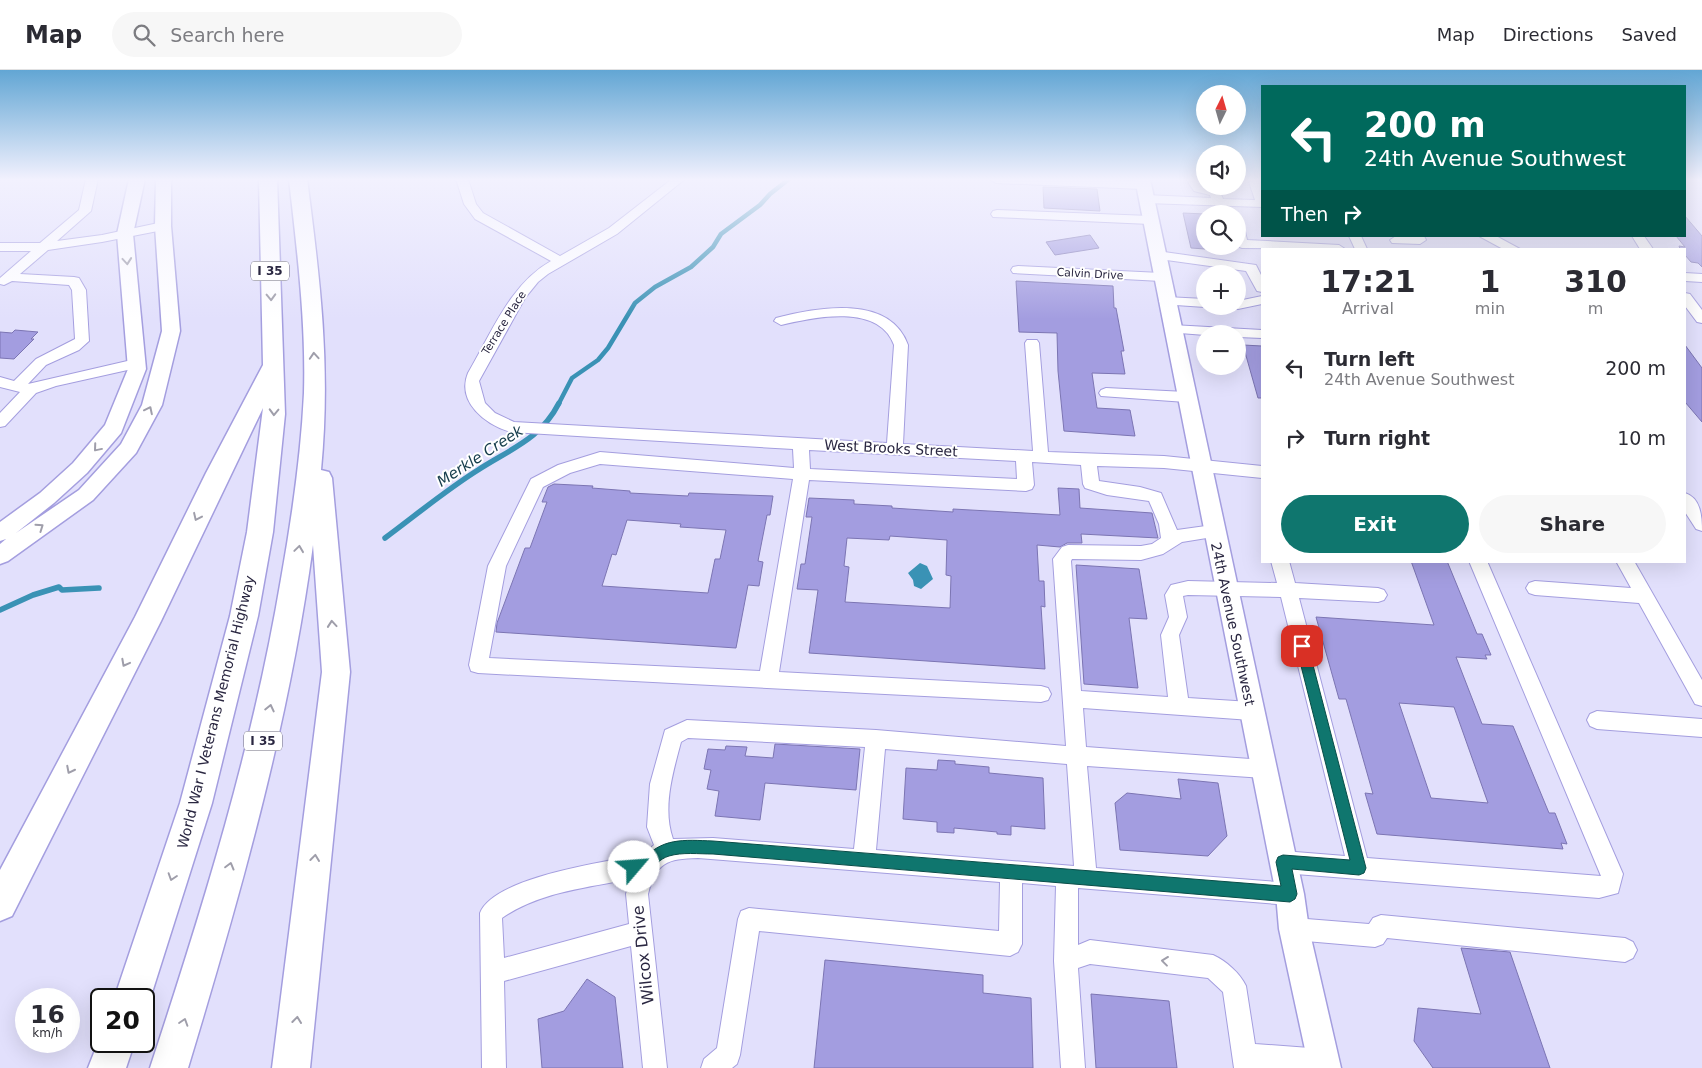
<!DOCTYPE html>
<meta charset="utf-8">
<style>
body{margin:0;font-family:"DejaVu Sans",sans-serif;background:#f7f7f7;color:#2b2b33;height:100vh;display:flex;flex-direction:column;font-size:19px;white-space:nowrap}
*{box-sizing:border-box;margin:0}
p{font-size:16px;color:#7c7c81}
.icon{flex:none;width:28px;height:28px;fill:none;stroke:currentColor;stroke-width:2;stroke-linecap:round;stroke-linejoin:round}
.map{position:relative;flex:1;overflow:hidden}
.sheet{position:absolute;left:1261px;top:178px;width:425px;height:315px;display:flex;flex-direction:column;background:#fff;border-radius:0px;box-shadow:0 5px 20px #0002}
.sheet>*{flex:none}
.hud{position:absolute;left:1261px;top:15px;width:425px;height:152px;border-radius:0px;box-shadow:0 5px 20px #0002;background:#00695c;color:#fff;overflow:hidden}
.needle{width:32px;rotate:5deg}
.fabs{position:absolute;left:1196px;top:15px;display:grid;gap:10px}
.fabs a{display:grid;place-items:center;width:50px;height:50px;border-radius:50%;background:#fff;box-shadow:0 5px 20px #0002;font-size:25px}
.speed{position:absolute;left:15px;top:918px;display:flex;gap:10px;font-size:25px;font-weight:700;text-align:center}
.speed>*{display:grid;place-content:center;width:65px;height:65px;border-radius:50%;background:#fff;box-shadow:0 5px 20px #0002;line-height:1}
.speed small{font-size:12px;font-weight:400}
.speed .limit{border:2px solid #111;border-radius:8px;background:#fff;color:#111}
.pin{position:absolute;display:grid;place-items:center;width:42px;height:42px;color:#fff;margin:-21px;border-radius:10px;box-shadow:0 2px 8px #0006}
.me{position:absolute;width:55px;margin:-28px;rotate:63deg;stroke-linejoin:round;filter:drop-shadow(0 0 4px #0008)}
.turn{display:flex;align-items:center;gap:18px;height:105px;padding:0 20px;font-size:22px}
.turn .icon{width:65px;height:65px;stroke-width:2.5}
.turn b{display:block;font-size:35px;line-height:42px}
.then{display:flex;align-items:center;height:48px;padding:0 20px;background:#0003;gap:10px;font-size:19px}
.eta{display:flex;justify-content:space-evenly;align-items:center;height:85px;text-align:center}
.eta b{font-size:30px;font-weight:800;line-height:35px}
.cta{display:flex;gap:10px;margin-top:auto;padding:10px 20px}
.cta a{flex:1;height:58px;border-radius:30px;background:#0f766e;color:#fff;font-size:20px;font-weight:800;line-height:58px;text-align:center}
.cta a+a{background:#f7f7f7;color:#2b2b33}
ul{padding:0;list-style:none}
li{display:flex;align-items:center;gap:15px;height:70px;padding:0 20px}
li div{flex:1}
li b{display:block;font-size:19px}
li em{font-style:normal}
header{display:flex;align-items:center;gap:30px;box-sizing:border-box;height:70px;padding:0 25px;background:#fff;border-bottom:1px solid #e1e1e2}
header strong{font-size:24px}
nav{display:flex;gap:28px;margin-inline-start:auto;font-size:18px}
.search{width:350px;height:45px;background:#f7f7f7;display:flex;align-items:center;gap:12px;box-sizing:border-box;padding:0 18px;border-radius:28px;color:#7c7c81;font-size:19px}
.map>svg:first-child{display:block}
</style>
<header>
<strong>Map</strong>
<div class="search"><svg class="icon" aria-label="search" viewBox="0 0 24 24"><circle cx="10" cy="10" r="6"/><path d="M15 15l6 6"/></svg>Search here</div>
<nav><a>Map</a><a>Directions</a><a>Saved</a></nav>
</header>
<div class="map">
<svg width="1702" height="998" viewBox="0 0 1702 998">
<rect width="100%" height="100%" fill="#e2e0fc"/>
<polygon fill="#3a92b5" points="920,493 927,496 933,509 921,519 914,516 913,510 908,503"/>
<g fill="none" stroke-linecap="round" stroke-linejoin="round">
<polyline stroke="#3a92b5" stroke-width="4.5" points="558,335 572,308 598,290 608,278 635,233 655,217 691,197 713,177 721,164 760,135 770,124 789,109"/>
<g stroke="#3a92b5" stroke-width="5.5">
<path d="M385,468c31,-23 61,-48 93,-68 32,-21 62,-30 81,-67"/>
<polyline points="0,540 33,525 59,517 62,520 99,518"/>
</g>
</g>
<g fill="#a39de0" stroke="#7c75b3" fill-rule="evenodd">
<polygon points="1043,117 1097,119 1100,141 1044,138"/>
<polygon points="1183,143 1205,144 1205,179 1191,178"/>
<polygon points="1685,146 1702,166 1702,197 1698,193 1691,192 1685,185 1685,179 1680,179 1679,176 1685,177 1676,166 1685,166"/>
<polygon points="1090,165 1099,178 1055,185 1046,172"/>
<polygon points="1016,211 1113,216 1114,238 1116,238 1124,281 1121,281 1125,304 1092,303 1097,338 1130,340 1135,366 1064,361 1058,301 1057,263 1019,262"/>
<polygon points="15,260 38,262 31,269 34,269 14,289 0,288 0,262 12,263"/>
<polygon points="1243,275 1262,276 1262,328 1258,328"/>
<polygon points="1685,275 1702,298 1702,352 1685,332"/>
<path d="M554,414l39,2 -1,2 38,3v2l58,3 1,-3 84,3 -3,19h-3l-9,46 5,1 -4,24 -11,-1 -12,63 -240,-16 1,-9 28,-75h5l17,-46h-5l6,-15zM627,450l54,4 -1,3 46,3 -6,29h-5l-7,34 -106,-7 10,-32 4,1z"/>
<path d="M1058,418l21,1 1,19 72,5 6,25 -77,-4 1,9h-15l-7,4 -23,-2 2,36h5l1,26 -4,-1 4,63 -236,-16 9,-63 -21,-1 4,-25h4l7,-47h-6l3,-19 45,2v4l38,2v2l61,4v-3l107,6zM890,466l57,4 -1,35 5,1 -1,32 -105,-6 4,-35 -5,-1 3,-28 42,2z"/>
<path d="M1411,491h36l30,73h5l9,21h-6l2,4 -31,-2 26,67 31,2 36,87h6l12,31 -6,-1 2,6 -186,-15 -12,-41 8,1 -13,-46 -14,-49h-7l-23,-82 118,8zM1399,633l55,4 34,96 -57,-5z"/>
<polygon points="1076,495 1139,499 1147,549 1129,548 1138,618 1084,614"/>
<polygon points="775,674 860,679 856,720 765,713 760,750 715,746 719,721 707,719 711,700 704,699 708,679 725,680 726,676 747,677 745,686 773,688"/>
<polygon points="938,690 955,691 955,694 989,697 989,703 1043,708 1045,759 1011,756 1011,765 997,764 997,762 954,758 954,763 937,762 937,752 903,749 906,698 937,700"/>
<polygon points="1178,709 1218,713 1227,766 1208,786 1120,780 1115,733 1127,723 1181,729"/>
<polygon points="1461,878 1510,882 1550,998 1433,998 1414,971 1418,938 1481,944"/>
<polygon points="825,890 983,905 983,923 1031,928 1033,998 814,998"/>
<polygon points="587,909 615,927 623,998 542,998 538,949 564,941"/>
<polygon points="1091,924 1169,931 1177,998 1096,998"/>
</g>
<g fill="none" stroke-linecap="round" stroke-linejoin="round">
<g stroke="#a49edf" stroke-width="2">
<g id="minor">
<polygon points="86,109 98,109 91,141 57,171 102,165 163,152 169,156 163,160 102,172 48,180 20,204 74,207 79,208 86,220 89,271 79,280 46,295 28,314 136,289 141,291 143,294 141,297 56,316 36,323 5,356 0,357 0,343 20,322 0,317 0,307 14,311 36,289 75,269 72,220 69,215 12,211 4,215 0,214 0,208 31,181 0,181 0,173 40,173 79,140"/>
<path d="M456,109h12l8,25 7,9 77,43 49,-28 63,-49h13l-68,55 -69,40 -10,8 -13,16 -46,83 6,22 10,10 19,9 373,21 7,-98c-15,-42 -80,-28 -113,-20l-7,-4 2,-3c41,-11 114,-24 132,27l-5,99 130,7 -8,-108 2,-3h10l2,3 9,109 116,4 98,10v12l-98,-10 -67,-2 2,15 41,6 21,6 16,37 36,-5 6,1 2,5 -2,5 -37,6 -19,12 -22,6 -69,-1 -1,2 10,130 87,6 -7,-62 8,-18 -4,-22 6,-10 17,-4 89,2 -6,-22h18l6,22 83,5 6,2 3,5 -3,5 -6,2 -79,-4 68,260 234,18 -132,-315h18l136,313 -5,19 -19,5 -316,-25 -8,-3 -3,-8 3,-8 8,-3 62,5 -64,-259 -93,-2 -5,1 4,21 -8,18 9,63 63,4 7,3 3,6 -3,6 -7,3 -168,-12 3,39 178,13 7,2 3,7 -3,7 -7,2 -177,-12 9,102 194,15 8,3 3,8 -3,8 -8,3 -212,-17v57l12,-5 123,15c13,6 27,18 33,31l9,58 68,5 9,3 3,9 -2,7h-99l-11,-76 -15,-14 -118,-14 -12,4 7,100h-24l-7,-107 2,-75 -34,-3v61l-4,8 -8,4 -251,-25 -19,124 -3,9 -5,4h-31l3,-9 13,-11 21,-129 3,-8 8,-3 250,23 1,-49 -302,-24c-31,1 -42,4 -50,36l19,174h-24l-12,-122 -127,35 2,87h-24l-2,-155c14,-35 119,-50 154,-57l6,1 14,-12 -7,-18 3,-43 15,-54 22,-10 189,10 190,16 -13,-187 9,-12 6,-2 73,1 11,-2 9,-6 -2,-14 -10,-23 -42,-6 -22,-7 -2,-4 -2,-19 -49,-3 2,23 -2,4 -6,2 -217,-11 -30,192 262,14 7,2 3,6 -3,6 -7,2 -563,-29 -7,-2 -2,-6 19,-99 43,-87 27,-14 42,-13 194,16 -1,-19 -282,-17c-25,-7 -55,-30 -43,-59 23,-39 42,-89 83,-112l-76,-42 -11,-15zM809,380l207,11 1,18 -207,-10zM600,394l193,15 -33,192 -271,-13 17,-92 37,-79 27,-14zM688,668l177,9 -11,102 -141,-11 -40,1c-11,-31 0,-67 8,-97zM885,679l182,15 7,102 -198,-16zM630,809l-4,15 3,30 -125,34 -2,-40c37,-26 84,-30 128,-39z"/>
<polygon points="990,109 1077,109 1143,111 1149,115 1143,119 996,113"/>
<polygon points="1186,109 1198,109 1202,116 1219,120 1223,129 1255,130 1249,112 1251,110 1259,110 1262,117 1262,137 1146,133 1140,129 1146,125 1211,128 1210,125 1194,121"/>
<polygon points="997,140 1150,146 1156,150 1150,154 993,147 991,144 993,141"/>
<polygon points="1238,153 1244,157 1247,170 1339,175 1345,179 1242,178 1237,176"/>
<polygon points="1349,166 1361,166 1367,179 1355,179"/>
<polygon points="1396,166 1424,166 1426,170 1420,174 1392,173 1390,170"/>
<polygon points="1479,166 1496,166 1520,179 1503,179"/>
<polygon points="1632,166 1644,166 1653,179 1640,179"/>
<polygon points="1157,181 1256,195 1262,207 1262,222 1257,221 1246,201 1152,188 1151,185 1152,182"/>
<polygon points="1018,196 1161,203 1168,207 1161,211 1013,203 1011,200 1013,197"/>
<polygon points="1685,203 1702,204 1702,212 1685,211"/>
<polygon points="1685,223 1690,224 1702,240 1702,253 1697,252 1685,236"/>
<polygon points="1262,226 1262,234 1238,239 1232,236 1238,236 1238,231"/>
<polygon points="1166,227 1205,229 1205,236 1208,236 1205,237 1161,234 1159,231 1161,228"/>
<polygon points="1172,255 1262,260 1262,268 1238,267 1238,264 1205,265 1167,262 1165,259 1167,256"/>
<polygon points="1106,318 1186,322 1191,324 1193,327 1191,330 1186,332 1101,326 1099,323 1101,320"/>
<path d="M1685,423c16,5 17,24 17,38l-6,-2 -11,-17z"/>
<polygon points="1616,491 1634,491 1702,610 1702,636 1695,634 1639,533 1535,525 1529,523 1526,518 1529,513 1535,511 1631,518"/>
<polygon points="1597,641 1702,649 1702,667 1597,659 1590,656 1587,650 1590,644"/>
<polygon points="1381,845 1625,868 1633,872 1637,880 1633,888 1625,892 1387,868 1383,874 1375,877 1294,870 1286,867 1283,859 1286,851 1294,848 1369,854 1373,848"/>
</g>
</g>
<g stroke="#a49edf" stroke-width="3">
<g id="major">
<polygon points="129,109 145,109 133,164 146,299 121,363 87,403 54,433 16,463 79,420 121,374 142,335 162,261 155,156 156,109 171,109 171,156 180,261 162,335 136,383 93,430 8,491 0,494 0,474 6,469 0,471 0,452 40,423 73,393 105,355 128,299 117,164"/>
<polygon points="1135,109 1150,109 1304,824 1309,859 1341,998 1309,998 1279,859 1276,824"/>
</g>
</g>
<g stroke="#a49edf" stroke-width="3">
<g id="highway">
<polygon points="259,109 277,109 285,344 273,462 258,546 212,733 150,929 144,942 144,929 114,929 180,733 230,546 247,462 263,338 161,551 12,846 0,851 0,800 135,547 206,403 263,295"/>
<path d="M289,109h18c13,100 24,189 14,291l8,2 3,6 18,194 -40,396h-38l50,-396 -9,-127c-24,179 -73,351 -125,523h-38c53,-161 103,-322 131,-489 11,-62 20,-124 23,-186 2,-72 -7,-143 -15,-214z"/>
<polygon points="101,965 101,971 135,971 126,998 88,998"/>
</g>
</g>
<use href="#minor" fill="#fff" fill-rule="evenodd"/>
<use href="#major" fill="#fff" fill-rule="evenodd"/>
<use href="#highway" fill="#fff" fill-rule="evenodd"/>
</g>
<defs><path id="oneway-chevron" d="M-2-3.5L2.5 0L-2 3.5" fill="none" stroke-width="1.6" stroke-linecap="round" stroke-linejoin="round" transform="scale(1.25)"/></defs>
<g stroke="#9f9eaa">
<use href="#oneway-chevron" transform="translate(127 191) rotate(85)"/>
<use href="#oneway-chevron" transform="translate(271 227) rotate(88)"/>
<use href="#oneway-chevron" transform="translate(314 286) rotate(-94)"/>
<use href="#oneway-chevron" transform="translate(149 340) rotate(-64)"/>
<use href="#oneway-chevron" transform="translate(274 342) rotate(92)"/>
<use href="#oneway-chevron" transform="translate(97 378) rotate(130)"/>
<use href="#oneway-chevron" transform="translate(197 447) rotate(115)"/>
<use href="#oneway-chevron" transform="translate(40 457) rotate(-35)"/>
<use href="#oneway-chevron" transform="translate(299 479) rotate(-82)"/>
<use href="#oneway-chevron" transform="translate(332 554) rotate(-95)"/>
<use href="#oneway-chevron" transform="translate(125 593) rotate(118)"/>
<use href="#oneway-chevron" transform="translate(270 638) rotate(-77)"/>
<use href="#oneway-chevron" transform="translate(70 700) rotate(117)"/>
<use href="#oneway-chevron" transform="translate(315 788) rotate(-83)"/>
<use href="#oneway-chevron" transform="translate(230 796) rotate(-75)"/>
<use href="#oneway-chevron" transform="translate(172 807) rotate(108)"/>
<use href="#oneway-chevron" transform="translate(1165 891) rotate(-173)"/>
<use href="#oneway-chevron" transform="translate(297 950) rotate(-83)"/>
<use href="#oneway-chevron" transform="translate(184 952) rotate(-72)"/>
</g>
<linearGradient id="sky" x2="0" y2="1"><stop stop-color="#62a6d4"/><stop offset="0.44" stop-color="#f2f1fe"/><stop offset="1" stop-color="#f2f1fe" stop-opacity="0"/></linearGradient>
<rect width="1702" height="249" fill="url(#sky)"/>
<path fill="#0f766e" stroke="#0a4d48" d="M1302,571l4,2 2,3 58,222 -2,5 -5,2 -67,-6 5,25 -2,5 -5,3 -577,-48c-14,0 -31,-2 -44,2 -20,6 -14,27 -41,16l-2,-5 2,-5 6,-2 7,2c20,-25 43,-22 72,-21l568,45 -5,-24 2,-5 5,-2 67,5 -54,-214 2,-3z"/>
<g text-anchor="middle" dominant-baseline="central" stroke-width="4" stroke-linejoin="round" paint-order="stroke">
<g font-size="11" fill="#2a2741" stroke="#fff">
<text transform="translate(1090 204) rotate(3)">Calvin Drive</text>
<text transform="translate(504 253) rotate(-58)">Terrace Place</text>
</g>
<g fill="#fff" stroke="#6a687a" stroke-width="1">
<rect x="251" y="191.5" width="38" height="19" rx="4"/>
<rect x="244" y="661.5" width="38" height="19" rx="4"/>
</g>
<g font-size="12" font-weight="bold" fill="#2a2741">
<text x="270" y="201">I 35</text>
<text x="263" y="671">I 35</text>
</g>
<g font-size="14" fill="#2a2741" stroke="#fff">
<text transform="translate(891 378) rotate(3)">West Brooks Street</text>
<text transform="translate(1233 554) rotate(78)">24th Avenue Southwest</text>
<text transform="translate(216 642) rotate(-76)">World War I Veterans Memorial Highway</text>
</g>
<g font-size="15" font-style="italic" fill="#153c4b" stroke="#fff">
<text transform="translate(480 386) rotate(-33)">Merkle Creek</text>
</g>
<g font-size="16" fill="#2a2741" stroke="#fff">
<text transform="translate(643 885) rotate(-96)">Wilcox Drive</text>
</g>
</g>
</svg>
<div class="fabs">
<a><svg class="needle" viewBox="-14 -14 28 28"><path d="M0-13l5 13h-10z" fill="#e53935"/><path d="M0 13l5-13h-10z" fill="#7c7c81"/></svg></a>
<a><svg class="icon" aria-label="sound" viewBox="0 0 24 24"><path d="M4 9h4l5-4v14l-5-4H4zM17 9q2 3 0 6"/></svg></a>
<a><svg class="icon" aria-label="search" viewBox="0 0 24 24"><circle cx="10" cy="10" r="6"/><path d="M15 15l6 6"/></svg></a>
<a>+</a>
<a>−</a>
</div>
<div class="speed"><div>16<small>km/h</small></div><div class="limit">20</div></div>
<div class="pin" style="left:1302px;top:576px;background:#d93025"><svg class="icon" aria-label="arrive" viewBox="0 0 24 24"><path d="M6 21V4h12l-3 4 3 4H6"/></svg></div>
<svg class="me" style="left:634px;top:797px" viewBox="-20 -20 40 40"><circle r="19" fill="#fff"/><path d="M0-13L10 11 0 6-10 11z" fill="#0f766e"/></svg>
<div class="hud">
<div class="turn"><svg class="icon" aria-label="left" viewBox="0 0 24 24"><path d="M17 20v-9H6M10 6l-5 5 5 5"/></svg><div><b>200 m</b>24th Avenue Southwest</div></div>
<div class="then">Then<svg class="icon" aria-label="right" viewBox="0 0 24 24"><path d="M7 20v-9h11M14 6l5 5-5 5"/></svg></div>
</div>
<section class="sheet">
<div class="eta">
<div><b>17:21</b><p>Arrival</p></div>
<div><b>1</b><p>min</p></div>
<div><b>310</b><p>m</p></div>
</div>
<ul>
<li><svg class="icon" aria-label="left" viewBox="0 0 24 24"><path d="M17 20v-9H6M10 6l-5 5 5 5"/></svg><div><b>Turn left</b><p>24th Avenue Southwest</p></div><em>200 m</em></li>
<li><svg class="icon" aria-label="right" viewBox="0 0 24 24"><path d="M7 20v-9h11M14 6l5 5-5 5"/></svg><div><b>Turn right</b></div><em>10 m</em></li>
</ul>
<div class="cta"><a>Exit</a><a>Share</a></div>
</section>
</div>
